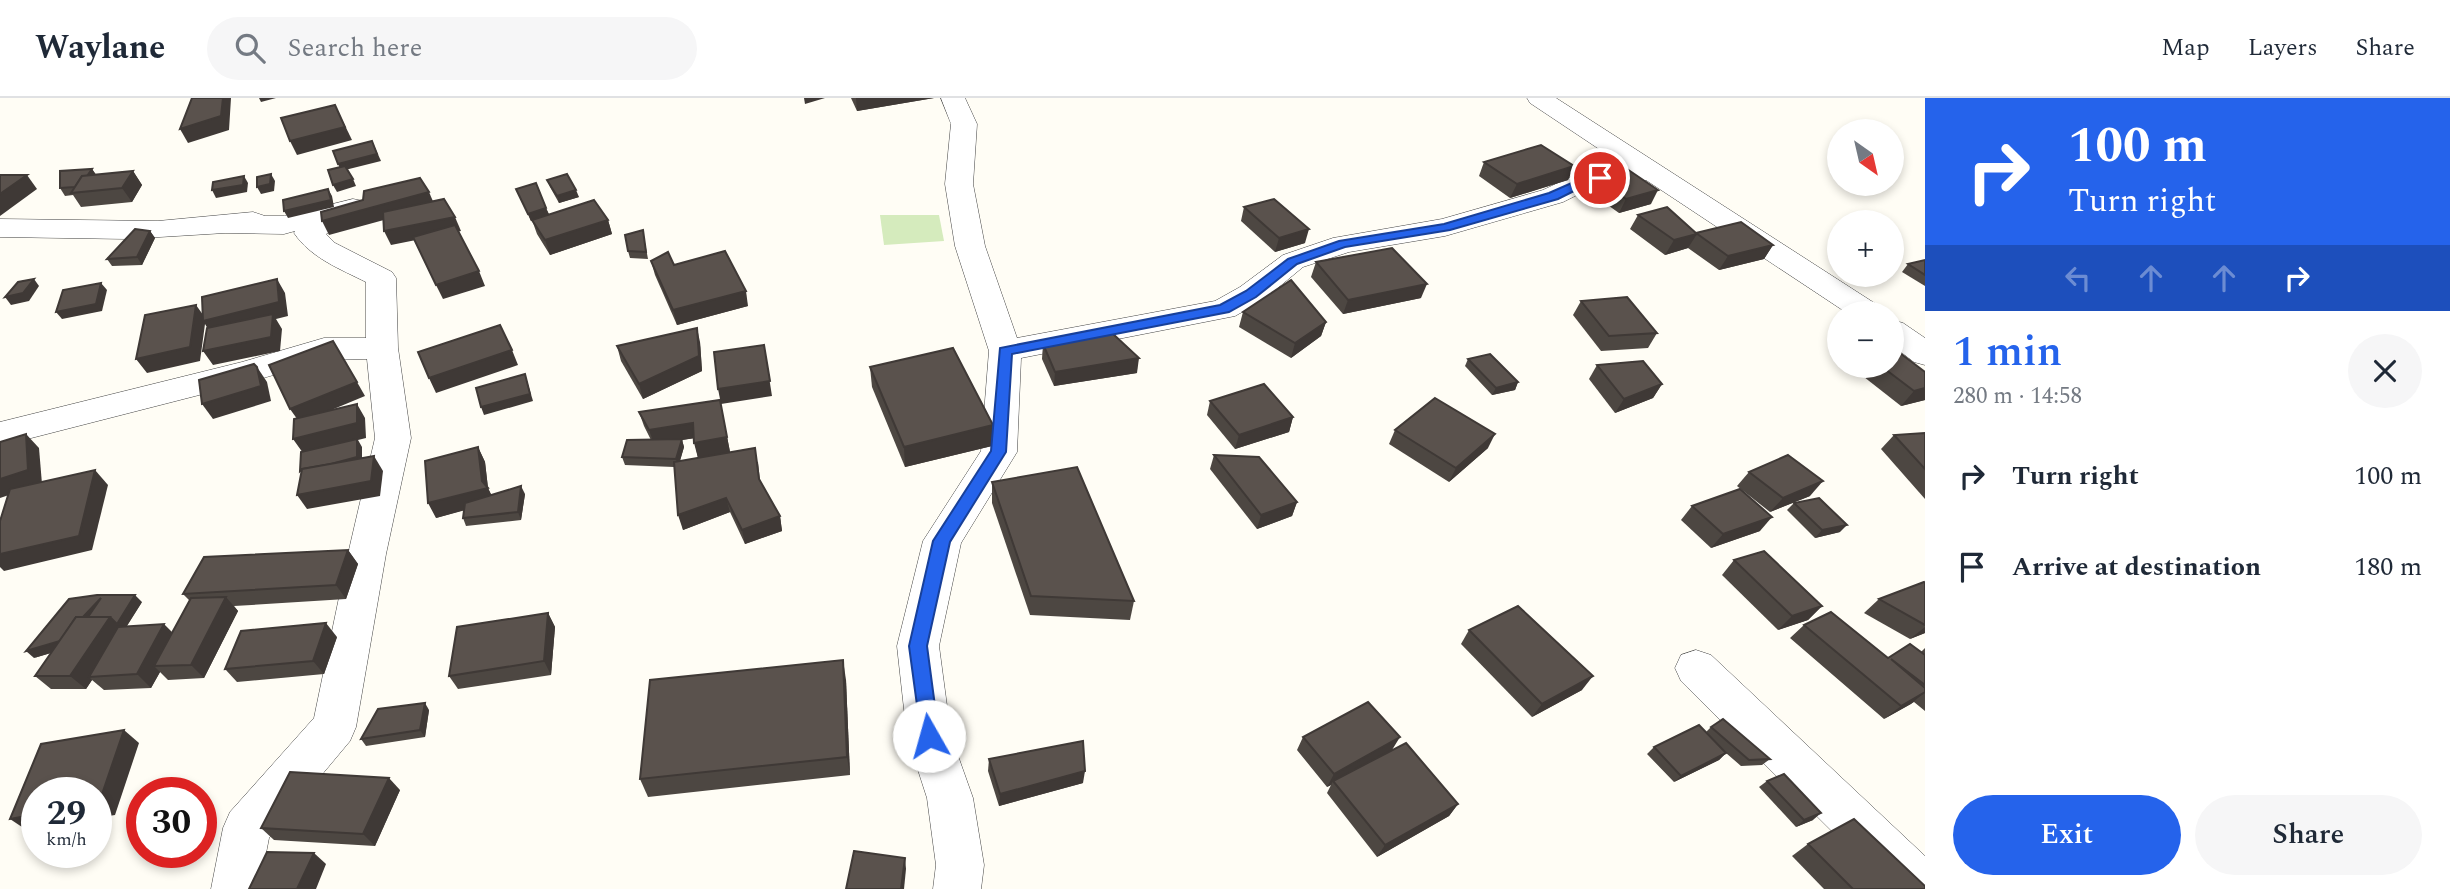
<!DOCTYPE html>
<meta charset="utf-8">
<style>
body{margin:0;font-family:Spectral,serif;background:#f6f6f7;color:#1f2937;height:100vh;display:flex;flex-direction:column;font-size:26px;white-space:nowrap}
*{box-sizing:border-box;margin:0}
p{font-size:23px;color:#747a83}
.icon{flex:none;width:38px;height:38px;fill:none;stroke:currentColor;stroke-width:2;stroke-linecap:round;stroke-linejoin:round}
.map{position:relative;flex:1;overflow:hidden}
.drawer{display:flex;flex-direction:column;background:#fff;width:525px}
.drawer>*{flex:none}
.banner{background:#2563eb;color:#fff;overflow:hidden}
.needle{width:46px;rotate:146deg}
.tools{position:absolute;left:1827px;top:21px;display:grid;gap:14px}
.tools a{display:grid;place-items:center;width:77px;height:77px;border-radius:50%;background:#fff;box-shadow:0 4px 10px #0003;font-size:35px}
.speed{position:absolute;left:21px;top:679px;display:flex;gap:14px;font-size:35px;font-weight:700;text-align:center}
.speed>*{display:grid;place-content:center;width:91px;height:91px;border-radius:50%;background:#fff;box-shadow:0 4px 10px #0003;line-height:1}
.speed small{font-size:18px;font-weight:400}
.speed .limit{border:10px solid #d22;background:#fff;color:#111}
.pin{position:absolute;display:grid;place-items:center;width:60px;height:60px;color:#fff;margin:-30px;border:4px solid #fff;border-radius:50%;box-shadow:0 2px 7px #0007}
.me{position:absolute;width:77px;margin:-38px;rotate:353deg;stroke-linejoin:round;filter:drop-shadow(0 0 5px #0008)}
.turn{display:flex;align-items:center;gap:24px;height:147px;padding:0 28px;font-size:32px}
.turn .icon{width:91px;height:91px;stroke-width:2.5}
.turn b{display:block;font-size:49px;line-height:60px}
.lanes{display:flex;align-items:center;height:66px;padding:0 28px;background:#0003;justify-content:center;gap:35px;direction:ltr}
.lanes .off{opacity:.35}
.round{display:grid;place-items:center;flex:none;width:74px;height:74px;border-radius:37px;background:#f6f6f7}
.headline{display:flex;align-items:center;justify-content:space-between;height:119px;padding:0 28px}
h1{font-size:42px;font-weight:600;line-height:52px;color:#2563eb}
.cta{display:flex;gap:14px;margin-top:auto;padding:14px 28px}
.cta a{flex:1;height:80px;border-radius:42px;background:#2563eb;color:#fff;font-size:28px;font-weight:600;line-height:80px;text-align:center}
.cta a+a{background:#f6f6f7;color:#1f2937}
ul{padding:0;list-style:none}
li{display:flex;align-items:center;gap:21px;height:91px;padding:0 28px}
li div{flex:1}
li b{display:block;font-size:26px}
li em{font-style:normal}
header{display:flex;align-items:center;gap:42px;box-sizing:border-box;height:98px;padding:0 35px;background:#fff;border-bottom:2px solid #e0e1e3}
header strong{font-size:33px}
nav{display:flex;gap:38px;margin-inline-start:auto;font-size:24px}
.search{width:490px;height:63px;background:#f6f6f7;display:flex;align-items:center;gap:18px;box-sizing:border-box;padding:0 24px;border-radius:38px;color:#747a83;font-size:26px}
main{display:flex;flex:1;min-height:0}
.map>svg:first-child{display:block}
</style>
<header>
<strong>Waylane</strong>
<div class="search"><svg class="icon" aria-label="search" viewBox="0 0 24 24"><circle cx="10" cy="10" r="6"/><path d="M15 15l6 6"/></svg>Search here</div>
<nav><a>Map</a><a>Layers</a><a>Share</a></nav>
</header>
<main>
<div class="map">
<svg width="1925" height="791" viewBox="0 0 1925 791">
<rect width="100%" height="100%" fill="#fffdf5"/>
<polygon fill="#d5ebbd" points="880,117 939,117 944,143 884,147"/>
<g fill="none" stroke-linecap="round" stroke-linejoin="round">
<g stroke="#444" stroke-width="1">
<g id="minor">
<polygon points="941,0 965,0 977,26 973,86 985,148 1017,240 1215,203 1240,189 1283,157 1333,140 1442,121 1543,92 1577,76 1626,69 1530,5 1527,0 1556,0 1879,208 1884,215 1847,215 1646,82 1593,89 1563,104 1445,138 1349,154 1303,169 1262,203 1235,218 1021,260 1017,354 961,445 939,548 951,638 973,700 984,767 981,791 933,791 936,767 927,700 907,638 897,548 923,443 981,353 989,253 955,148 945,86 951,26"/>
<path d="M353,101l10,2 4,6 -4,6 -37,21 9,9 57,29 4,6 2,70 13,90 -25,116 -30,173 -6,14 -81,97 -10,51h-48l12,-61 7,-16 84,-94 34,-164 27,-116 -8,-79 -42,1 -79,23 -246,63v-24l242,-60 82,-24h42v-56c-26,-13 -55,-24 -72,-49l1,-2 -11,3 -59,-1 -98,6 -127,-2v-18l158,2 95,-9 12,4h19z"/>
<polygon points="1892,222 1903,225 1925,240 1925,267 1914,264 1892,247"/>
<polygon points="1696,552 1711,557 1925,758 1925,791 1890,791 1681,583 1675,570 1681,557"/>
</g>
</g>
<use href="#minor" fill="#fff" fill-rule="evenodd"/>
</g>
<g fill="#4d4742" fill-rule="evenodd">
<polygon points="851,0 934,0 857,13"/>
<polygon points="1484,64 1574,68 1568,82 1510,100 1479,78"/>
<polygon points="92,71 96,77 133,73 142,87 132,104 81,109 73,97 65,98 60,90"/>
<polygon points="1595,79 1651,106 1619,115 1588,93"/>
<polygon points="547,82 579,99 559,105 550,89"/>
<polygon points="516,91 546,110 549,116 608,122 612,136 550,157 537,136 532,122 531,123"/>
<polygon points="1244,109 1305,145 1275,154 1241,123"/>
<polygon points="1638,117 1696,135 1773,147 1764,161 1719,172 1688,150 1665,157 1630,131"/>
<polygon points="150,133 155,140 142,167 112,168 107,161"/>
<polygon points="644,139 648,161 630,160 628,153"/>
<polygon points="1925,162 1925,188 1902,174 1908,166"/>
<polygon points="651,163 674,167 748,208 677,227 655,177"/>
<polygon points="1316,164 1421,200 1343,216 1311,179"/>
<polygon points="1581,203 1657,235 1648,250 1601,253 1573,217"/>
<polygon points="1243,214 1326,224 1321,238 1291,260 1239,229"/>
<polygon points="700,244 702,273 643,301 621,263 617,248"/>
<polygon points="1043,246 1137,275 1054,288 1042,261"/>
<polygon points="1468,261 1518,284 1515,292 1492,297 1465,268"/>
<polygon points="1597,267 1662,286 1653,300 1615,315 1589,281"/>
<polygon points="1850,268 1892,268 1925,274 1925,302 1901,308"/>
<polygon points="870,269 992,348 905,369 872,289"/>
<path d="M720,302l10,52 28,10 2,19 20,35 2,15 -37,13 -15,-32 -47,18 -9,-63 -49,-2 -3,-8 29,-17 -7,-14 -5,-14zM694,340l4,20 -18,3 4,-14 -2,-7z"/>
<polygon points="1210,303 1293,319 1289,334 1235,351 1207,317"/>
<polygon points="1395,332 1488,350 1449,384 1389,346"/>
<polygon points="1925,335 1925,401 1881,351 1894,337"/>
<polygon points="478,349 485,364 488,390 491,397 525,396 521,422 466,428 463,420 464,412 436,420"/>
<polygon points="1214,357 1297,404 1292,418 1257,431 1210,371"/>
<polygon points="1749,374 1810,398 1770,414 1737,388"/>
<polygon points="992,384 1134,503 1130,522 1030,517 992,405"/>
<polygon points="1794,405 1840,434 1815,440 1787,412"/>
<polygon points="1692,408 1760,433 1711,450 1681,422"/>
<polygon points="348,452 358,466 346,501 234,508 238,513 204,580 168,582 160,574 151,590 104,592 92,582 86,591 51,591 35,578 51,555 34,560 142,504 127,528 172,535 190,503 183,496"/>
<polygon points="1734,462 1822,508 1808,522 1778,532 1722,477"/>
<polygon points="1925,485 1925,535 1910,541 1864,515 1879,501"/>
<polygon points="548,515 555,529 551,577 458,591 449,578"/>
<polygon points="1804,527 1888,560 1921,554 1925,550 1925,613 1914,604 1884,621 1790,540"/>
<polygon points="1469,532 1582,592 1532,619 1461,546"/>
<polygon points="337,539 324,576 237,584 225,571"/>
<polygon points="846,582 850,677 648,699 640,681"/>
<polygon points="429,612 425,639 366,648 361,641"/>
<polygon points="1711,629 1770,661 1762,667 1741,668 1726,655 1719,662 1674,684 1647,656 1654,649 1706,634"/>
<polygon points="1303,639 1392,652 1458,706 1449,718 1377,759 1327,695 1331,687 1327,689 1297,652"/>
<polygon points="989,661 1083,685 999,708 988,673"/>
<polygon points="1767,683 1813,722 1796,729 1759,689"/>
<polygon points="400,692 375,748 274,742 261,730"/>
<polygon points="1808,746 1925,791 1824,791 1792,758"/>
</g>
<g fill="#3f3936">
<polygon points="223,0 231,0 229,32 188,45 180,31"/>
<polygon points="259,0 276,0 261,4"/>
<polygon points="804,0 825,0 805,6"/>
<polygon points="856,0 934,0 857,13"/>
<polygon points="335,7 352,42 297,57 290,43"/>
<polygon points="372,43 381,63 341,73 338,66"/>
<polygon points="1574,68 1568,82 1510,100 1517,86"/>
<polygon points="92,71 97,78 77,89"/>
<polygon points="133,73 142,87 132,104 122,90"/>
<polygon points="271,76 275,83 274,93 261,96 257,89"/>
<polygon points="27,77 37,91 0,118 0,96"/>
<polygon points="244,78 248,85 247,94 216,100 212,92"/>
<polygon points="353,81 356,88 337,94 333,87"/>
<polygon points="328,91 332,98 334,109 288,120 284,113"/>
<polygon points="576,92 579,99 559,105 557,98"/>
<polygon points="1658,92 1651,106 1619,115 1626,101"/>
<polygon points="429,94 435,108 329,137 322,123"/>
<polygon points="546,110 549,117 531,123 528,116"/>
<polygon points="455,119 461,133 391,147 384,133"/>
<polygon points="608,122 612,136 550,157 545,142"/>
<polygon points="1309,131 1305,145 1275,154 1279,140"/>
<polygon points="150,133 155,140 142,167 137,159"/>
<polygon points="1697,136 1688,150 1665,157 1674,142"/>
<polygon points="1773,147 1764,161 1719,172 1728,158"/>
<polygon points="479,173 485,188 443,201 436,187"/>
<polygon points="34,181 39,188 29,203 11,207 5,199"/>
<polygon points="277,181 285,195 288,218 276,221 282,231 280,253 213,267 203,253 212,238 205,226 200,263 147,275 136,261 196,207 206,221"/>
<polygon points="101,185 107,192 102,213 62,221 56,214"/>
<polygon points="1427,186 1421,200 1343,216 1348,202"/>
<polygon points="746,193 748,208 677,227 673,212"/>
<polygon points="1326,224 1321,238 1291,260 1295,245"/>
<polygon points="697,230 700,244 702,273 643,301 639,286"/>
<polygon points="764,247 772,298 721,306 718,291"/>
<polygon points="512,252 518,267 436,295 429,280"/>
<polygon points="1139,260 1137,275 1054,288 1055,274"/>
<polygon points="257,269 267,284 271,303 213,321 202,306"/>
<polygon points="525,276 533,303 484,317 481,309"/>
<polygon points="357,284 365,298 300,325 290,311"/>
<polygon points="1518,284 1515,292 1492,297 1496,290"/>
<polygon points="1662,286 1653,300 1615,315 1624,301"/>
<polygon points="1925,290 1925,302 1901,308 1914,293"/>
<polygon points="720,302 730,354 698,360 694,345"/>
<polygon points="357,306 365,320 366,340 358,342 362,349 362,367 305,381 300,373 303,355 293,341"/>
<polygon points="1293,319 1289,334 1235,351 1239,337"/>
<polygon points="693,325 696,340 682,342 684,349 678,369 676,361 654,346 649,332"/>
<polygon points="993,327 992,348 905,369 904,349"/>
<polygon points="26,336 39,350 42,386 0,400 0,381"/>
<polygon points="1495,336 1488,350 1449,384 1456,370"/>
<polygon points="478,349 485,364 488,390 495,404 436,420 428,405 482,383"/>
<polygon points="374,358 383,373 380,398 307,411 297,397"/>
<polygon points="95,372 108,387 92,452 4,473 0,469 0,456"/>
<polygon points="1823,383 1810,398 1770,414 1783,400"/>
<polygon points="521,388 525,396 521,422 518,414"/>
<polygon points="726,400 730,414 683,432 678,417"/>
<polygon points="1297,404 1292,418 1257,431 1261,417"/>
<polygon points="780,418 782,433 745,446 742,432"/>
<polygon points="1772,419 1760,433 1711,450 1723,436"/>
<polygon points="1847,427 1840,434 1815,440 1822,432"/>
<polygon points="348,452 358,466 346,501 336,487"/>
<polygon points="135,497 142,504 94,579 89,579 92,582 86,591 70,578 110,519"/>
<polygon points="226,499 238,513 204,580 191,567"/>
<polygon points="101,500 67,550 34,560 26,553"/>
<polygon points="1822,508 1808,522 1778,532 1792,518"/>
<polygon points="548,515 555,529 551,577 544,563"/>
<polygon points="326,525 337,539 324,576 313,563"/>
<polygon points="164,526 178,540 154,568 160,574 151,590 137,576"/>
<polygon points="1925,529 1925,535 1910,541"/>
<polygon points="843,562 846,582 850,677 847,659"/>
<polygon points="1593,578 1582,592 1532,619 1542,606"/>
<polygon points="1925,594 1911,606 1884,621 1901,608"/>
<polygon points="425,605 429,612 425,639 420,632"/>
<polygon points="124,632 139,645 115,717 96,720 96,705"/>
<polygon points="1400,639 1392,652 1333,683 1331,687 1327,689 1334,676"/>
<polygon points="1726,655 1719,662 1674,684 1681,678"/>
<polygon points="1085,673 1083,685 999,708 1000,696"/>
<polygon points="389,680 400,692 375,748 363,736"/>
<polygon points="1458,706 1449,718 1377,759 1385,747"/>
<polygon points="1821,715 1813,722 1796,729 1804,722"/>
<polygon points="37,716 37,731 28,733 10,721"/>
<polygon points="314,755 326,766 316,791 297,791"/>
<polygon points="905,760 906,771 904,791 901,791"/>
</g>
<g fill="#5a524d" stroke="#3f3936" stroke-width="2">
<polygon points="192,0 223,0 221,18 180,31"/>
<polygon points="335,7 345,29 290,43 281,20"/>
<polygon points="372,43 377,56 338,66 333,53"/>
<polygon points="1541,47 1574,68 1517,86 1484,64"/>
<polygon points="345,68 353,81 333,87 328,72"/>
<polygon points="92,71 87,78 82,78 75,89 60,90 60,73"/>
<polygon points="1627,71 1658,92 1626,101 1595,79"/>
<polygon points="133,73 122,90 71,95 82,78"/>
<polygon points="271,76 270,86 257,89 257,79"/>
<polygon points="567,76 576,92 557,98 547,82"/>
<polygon points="0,77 27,77 0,96"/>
<polygon points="244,78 243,87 212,92 213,84"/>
<polygon points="420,80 429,94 322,123 321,114 363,102 364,93"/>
<polygon points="536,85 546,110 528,116 516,91"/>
<polygon points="328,91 331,102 284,113 283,102"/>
<polygon points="444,101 455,119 384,133 383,114"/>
<polygon points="1274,101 1309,131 1279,140 1244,109"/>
<polygon points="594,102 608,122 545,142 532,122"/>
<polygon points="1667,109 1697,136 1674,142 1638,117"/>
<polygon points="1741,124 1773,147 1728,158 1696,135"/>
<polygon points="455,127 479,173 436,187 413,139"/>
<polygon points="135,131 150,133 137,159 107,161"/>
<polygon points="643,132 646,154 628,153 625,137"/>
<polygon points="1392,150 1427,186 1348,202 1316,164"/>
<polygon points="725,153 746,193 673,212 651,163 668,154 674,167"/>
<polygon points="1925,162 1925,177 1908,166"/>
<polygon points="34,181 23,195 5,199 18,184"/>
<polygon points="277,181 279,204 203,223 202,199"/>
<polygon points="1291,182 1326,224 1295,245 1243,214"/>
<polygon points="101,185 96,206 56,214 63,192"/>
<polygon points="1627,199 1657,235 1609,238 1581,203"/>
<polygon points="196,207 190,249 136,261 145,217"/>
<polygon points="273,216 271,239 203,253 207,230"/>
<polygon points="500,227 512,252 429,280 418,254"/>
<polygon points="697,230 699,258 639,286 617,248"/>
<polygon points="1112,235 1139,260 1055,274 1043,246"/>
<polygon points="333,243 357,284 290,311 269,267"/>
<polygon points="764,247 770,283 718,291 714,254"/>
<polygon points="1892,249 1925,274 1925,290 1914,293 1881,268 1892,268"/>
<polygon points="953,250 993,327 904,349 870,269"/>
<polygon points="1490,256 1518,284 1496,290 1468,261"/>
<polygon points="1643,263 1662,286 1624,301 1597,267"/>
<polygon points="254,266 257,269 261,288 202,306 199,282"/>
<polygon points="525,276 530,296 481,309 476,290"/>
<polygon points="1264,286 1293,319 1239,337 1210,303"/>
<polygon points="1435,300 1495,336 1456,370 1395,332"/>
<polygon points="720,302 727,339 694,345 693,325 649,332 639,314"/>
<polygon points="357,306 357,325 293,341 294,321"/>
<polygon points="1925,335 1925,371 1894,337"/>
<polygon points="26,336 28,372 0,381 0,344"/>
<polygon points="357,341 357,359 331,366 302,371 300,373 301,354"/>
<polygon points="682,341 676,361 622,359 627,342"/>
<polygon points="478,349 482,383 488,390 428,405 425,363"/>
<polygon points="755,350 759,381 780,418 742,432 726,400 678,417 674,364"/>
<polygon points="1214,357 1259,359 1297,404 1261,417"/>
<polygon points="1788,357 1823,383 1783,400 1749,374"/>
<polygon points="374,358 371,383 297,397 302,371"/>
<polygon points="1077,369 1134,503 1031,498 992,384"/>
<polygon points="95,372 79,438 0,456 0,423 10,391"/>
<polygon points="521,388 518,414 463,420 465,405"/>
<polygon points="1740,391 1772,419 1723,436 1692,408"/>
<polygon points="1819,400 1847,427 1822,432 1794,405"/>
<polygon points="348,452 336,487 183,496 204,459"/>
<polygon points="1764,453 1822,508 1792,518 1734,462"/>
<polygon points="1924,484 1925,485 1925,527 1879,501"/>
<polygon points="97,497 135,497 117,526 110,519 88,519 101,500 83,519 76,519 60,543 26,553 69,501"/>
<polygon points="226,499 191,567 154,568 191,500"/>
<polygon points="1518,508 1593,578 1542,606 1469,532"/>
<polygon points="1831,514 1888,560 1910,546 1925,557 1925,587 1891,561 1925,590 1925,594 1901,608 1804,527"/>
<polygon points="548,515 544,563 449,578 457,529"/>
<polygon points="76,519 110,519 70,578 35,578"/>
<polygon points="326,525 313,563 225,571 241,533"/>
<polygon points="164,526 137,576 89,579 118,529"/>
<polygon points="843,562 847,659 640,681 650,582"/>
<polygon points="1368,604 1400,639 1334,676 1303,639"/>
<polygon points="425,605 420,632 361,641 378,611"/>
<polygon points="1723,621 1770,661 1749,662 1711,629"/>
<polygon points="1699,627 1726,655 1681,678 1654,649"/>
<polygon points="124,632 99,705 96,705 96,695 37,695 37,716 10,721 41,646"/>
<polygon points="1083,643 1085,673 1000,696 989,661"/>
<polygon points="1406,645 1458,706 1385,747 1333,683"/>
<polygon points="290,674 389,680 363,736 261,730"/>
<polygon points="1784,676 1821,715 1804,722 1767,683"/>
<polygon points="1854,721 1925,788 1925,791 1853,791 1808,746"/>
<polygon points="854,753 905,760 901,791 846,791"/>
<polygon points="267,754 314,755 297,791 249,791"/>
</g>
<polygon fill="#2563eb" stroke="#184099" stroke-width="2" points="1600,77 1606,80 1604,83 1590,85 1558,101 1450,132 1345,149 1297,166 1256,199 1229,214 1012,256 1006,354 950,444 927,548 939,638 936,644 929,647 922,644 909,548 933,443 991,353 1000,250 1220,207 1246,193 1288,161 1339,143 1444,126 1549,95 1583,80"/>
</svg>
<div class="tools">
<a><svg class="needle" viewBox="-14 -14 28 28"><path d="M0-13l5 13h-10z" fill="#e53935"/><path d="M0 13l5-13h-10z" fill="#747a83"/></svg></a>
<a>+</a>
<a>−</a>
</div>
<div class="speed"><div>29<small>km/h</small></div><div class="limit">30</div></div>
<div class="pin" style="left:1600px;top:80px;background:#d93025"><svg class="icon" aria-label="arrive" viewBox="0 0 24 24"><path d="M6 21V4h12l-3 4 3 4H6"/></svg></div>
<svg class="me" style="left:929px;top:638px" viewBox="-20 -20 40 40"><circle r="19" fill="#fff"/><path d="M0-13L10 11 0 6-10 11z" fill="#2563eb"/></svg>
</div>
<section class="drawer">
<div class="banner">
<div class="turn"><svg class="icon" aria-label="right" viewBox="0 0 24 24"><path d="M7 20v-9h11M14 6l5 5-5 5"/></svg><div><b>100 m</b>Turn right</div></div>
<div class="lanes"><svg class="icon off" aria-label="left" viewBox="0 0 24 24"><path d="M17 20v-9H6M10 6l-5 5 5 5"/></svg><svg class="icon off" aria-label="ahead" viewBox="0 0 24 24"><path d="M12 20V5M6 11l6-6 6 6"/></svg><svg class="icon off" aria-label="ahead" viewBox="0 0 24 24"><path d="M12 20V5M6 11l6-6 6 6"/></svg><svg class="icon" aria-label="right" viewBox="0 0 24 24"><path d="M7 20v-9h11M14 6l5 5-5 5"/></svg></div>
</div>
<div class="headline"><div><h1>1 min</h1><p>280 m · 14:58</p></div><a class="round"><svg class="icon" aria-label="close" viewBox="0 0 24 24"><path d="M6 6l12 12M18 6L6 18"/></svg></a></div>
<ul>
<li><svg class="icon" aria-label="right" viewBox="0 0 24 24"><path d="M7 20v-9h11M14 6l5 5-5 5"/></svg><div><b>Turn right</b></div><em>100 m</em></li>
<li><svg class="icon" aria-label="arrive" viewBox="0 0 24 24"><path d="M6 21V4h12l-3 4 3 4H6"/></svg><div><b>Arrive at destination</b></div><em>180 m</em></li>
</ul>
<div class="cta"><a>Exit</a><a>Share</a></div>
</section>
</main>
